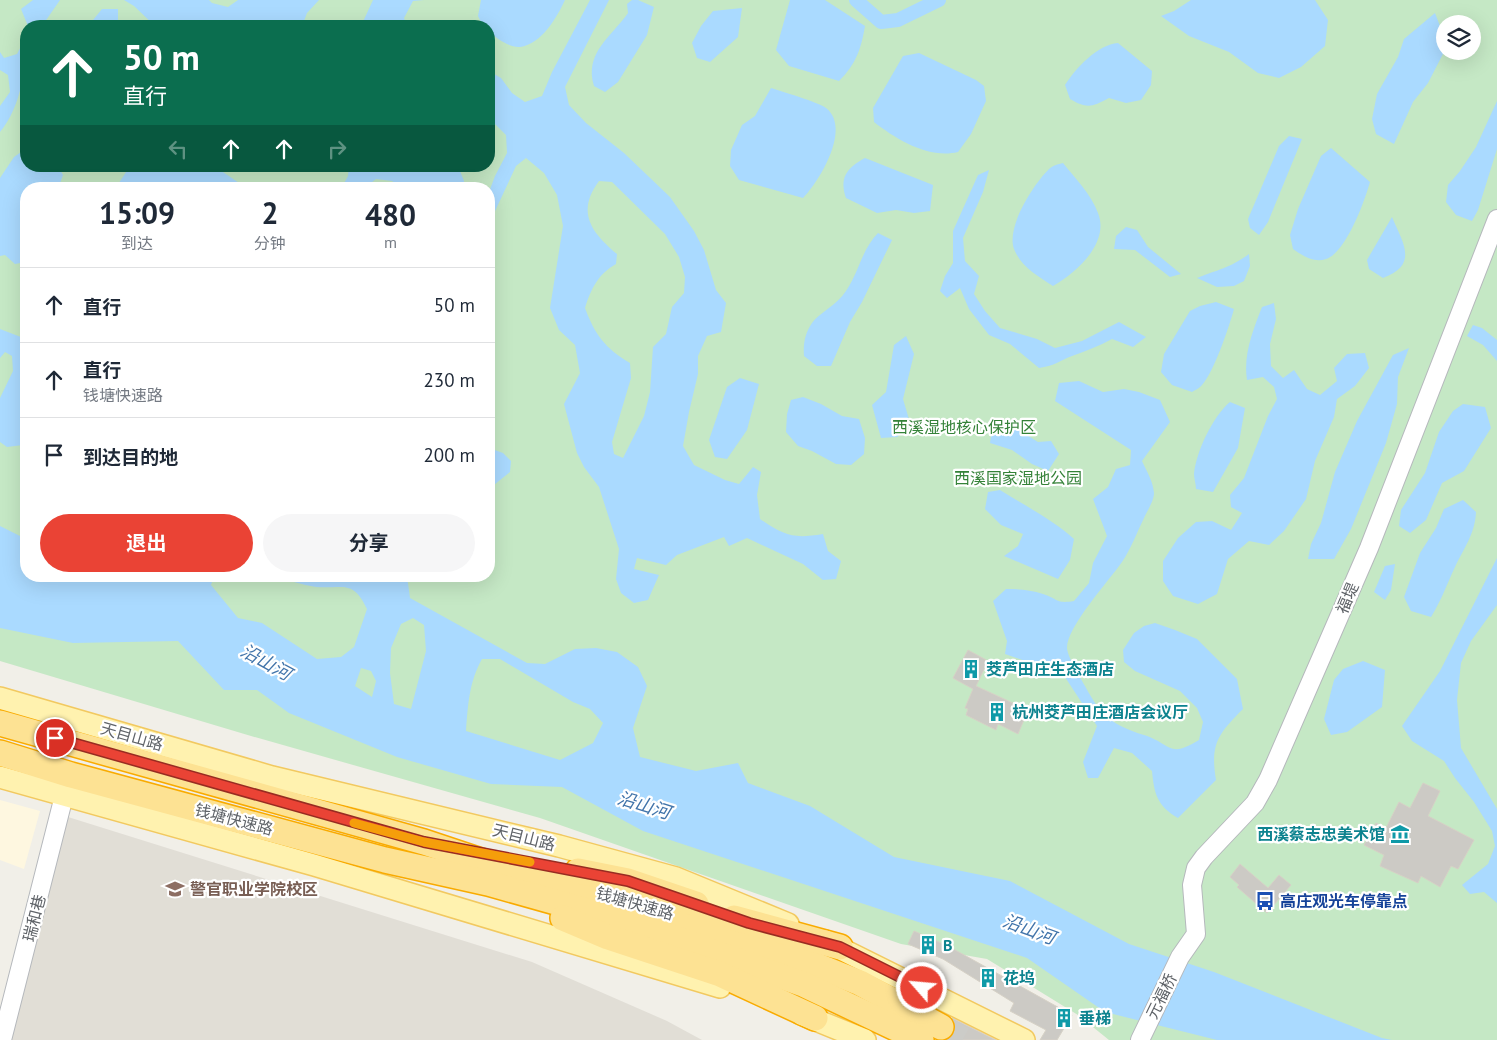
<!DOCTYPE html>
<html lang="zh">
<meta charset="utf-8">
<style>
body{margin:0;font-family:"PT Sans","Noto Sans SC",sans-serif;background:#f6f6f7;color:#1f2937;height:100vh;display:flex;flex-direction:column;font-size:19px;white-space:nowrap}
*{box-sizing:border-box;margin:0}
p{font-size:16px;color:#747a83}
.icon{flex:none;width:28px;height:28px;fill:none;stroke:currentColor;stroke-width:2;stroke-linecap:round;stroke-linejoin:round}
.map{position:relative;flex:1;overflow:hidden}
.details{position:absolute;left:20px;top:182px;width:475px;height:400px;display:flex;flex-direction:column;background:#fff;border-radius:20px;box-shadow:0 5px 20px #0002}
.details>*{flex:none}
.hud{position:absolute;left:20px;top:20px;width:475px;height:152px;border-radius:20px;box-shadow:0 5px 20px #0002;background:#0b6e4f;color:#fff;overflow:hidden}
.tools{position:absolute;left:1436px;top:15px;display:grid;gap:10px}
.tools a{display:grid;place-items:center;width:45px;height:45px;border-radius:50%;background:#fff;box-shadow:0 5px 20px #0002;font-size:25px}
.pin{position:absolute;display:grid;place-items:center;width:42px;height:42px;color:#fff;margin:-21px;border:2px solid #fff;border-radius:50%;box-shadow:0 1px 5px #0007}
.me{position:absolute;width:55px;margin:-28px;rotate:297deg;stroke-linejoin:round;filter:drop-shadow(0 0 4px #0008)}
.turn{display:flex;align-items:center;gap:18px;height:105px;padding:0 20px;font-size:22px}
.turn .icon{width:65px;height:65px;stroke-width:2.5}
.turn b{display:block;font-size:35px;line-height:42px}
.lanes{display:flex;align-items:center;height:48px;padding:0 20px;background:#0003;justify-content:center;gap:25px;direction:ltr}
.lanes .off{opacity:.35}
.eta{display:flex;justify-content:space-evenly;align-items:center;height:85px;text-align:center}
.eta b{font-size:30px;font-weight:700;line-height:35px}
.button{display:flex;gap:10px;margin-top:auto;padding:10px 20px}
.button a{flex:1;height:58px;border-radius:30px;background:#ea4335;color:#fff;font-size:20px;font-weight:700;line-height:58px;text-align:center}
.button a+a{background:#f6f6f7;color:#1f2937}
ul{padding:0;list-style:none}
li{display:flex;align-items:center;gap:15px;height:75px;padding:0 20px;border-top:1px solid #e0e1e3}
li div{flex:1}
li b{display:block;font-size:19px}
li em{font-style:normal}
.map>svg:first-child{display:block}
</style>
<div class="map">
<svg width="1497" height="1040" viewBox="0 0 1497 1040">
<rect width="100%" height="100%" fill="#f1efe8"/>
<polygon fill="#fef7e0" points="0,800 40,811 24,869 0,860"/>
<polygon fill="#e1ded6" points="68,817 532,962 667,1021 702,1040 11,1040"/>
<path fill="#c5e8c5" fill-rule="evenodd" d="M0,0h1497v1040h-388l-31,-25 -91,-56 -86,-15 -361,-126 -289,-82 -251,-75zM1445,24h27v27h-27zM26,26h463v140h-463zM26,189h463v387h-463z"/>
<g fill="#aadaff" fill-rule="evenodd">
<polygon points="33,0 60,0 42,26 28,26 21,9"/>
<polygon points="124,0 209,0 212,3 228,7 238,0 319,0 307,13 302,26 211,26 205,23 201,26 155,26 134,6"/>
<polygon points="373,0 424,0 413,1 404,18 407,26 361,26"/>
<path d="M481,0h84c-8,17 -23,44 -45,47 -11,1 -23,-9 -31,-15v-6h-6l-5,-10z"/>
<path d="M590,0h19l-44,87 4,18 17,18 38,30 46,44 24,34 10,19 12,40 10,13 -5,29 -14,4 -9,20v18l-9,38 -6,34 11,19 31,15 14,4 14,-17 8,5 -4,23 3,24c25,17 33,20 63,15l5,17 13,10 -5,18 -13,1 -20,-16 -56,-26 -18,8 -5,-9 -47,18 -11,10 -29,-7 -3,11 25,6 -11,25 -14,3 -13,-10 -5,-14 3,-30 -20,-62 -15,-20 -7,-14 -13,-49 16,-31 -5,-28 -16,-15 -9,-22 13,-82 -6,-31 -13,-22 -18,-15 -10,8 -27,58v-32l6,-16 12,-23 -1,-18 -13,-13 -4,-1v-50l12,7 11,15 13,9 17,-6 10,-24zM599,181l13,1 53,52 14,23 6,20 -1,16 -12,14 -6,27 -13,13 -3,45 -6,24 -21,42 -9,-4 -2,-12 19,-64 -1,-15c-25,-15 -35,-28 -45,-55 6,-19 13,-34 31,-44l1,-10c-26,-22 -41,-42 -18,-73z"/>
<path d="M632,0h6l16,7 -7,28 -29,47 -13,10 -11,-6c-10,-33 17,-49 34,-73l-1,-9z"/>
<path d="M790,0h35l40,26c-4,23 -9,38 -26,55l-50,-15 -13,-16z"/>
<polygon points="1191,0 1315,0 1328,20 1325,46 1301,67 1279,78 1258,73 1229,52 1189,36 1161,16 1174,11"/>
<polygon points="742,8 738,37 710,62 697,58 692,43 701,26 713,11"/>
<polygon points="102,9 118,9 118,26 91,26 93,20"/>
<polygon points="1435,13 1445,39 1445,50 1428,83 1413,102 1394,144 1376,134 1372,119 1377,94 1398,57 1404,39"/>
<path d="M26,37c0,32 -5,70 -26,95v-26l10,-14 -2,-17 -8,-5v-18l4,6 13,-4z"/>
<path d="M1118,43l34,28 -1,14 -10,15 -15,3 -17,-5c-17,9 -22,11 -39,1l-5,-14c10,-16 33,-41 53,-42z"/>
<path d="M919,53l57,27 8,6 2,15 -15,33 -13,18c-29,7 -61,-12 -84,-30l-1,-14 30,-52z"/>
<path d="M771,88c12,4 47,14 55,20 26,20 -7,74 -23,90l-64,-18 -9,-14 1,-16 11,-25 13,-9z"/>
<polygon points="1497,101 1497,149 1478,210 1472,221 1456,215 1446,202 1448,185 1460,171 1476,147"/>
<polygon points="1289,136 1302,139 1268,222 1259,235 1250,228 1248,219 1279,146"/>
<path d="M1331,148l39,34c-5,18 -24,71 -44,77 -12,4 -23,-3 -33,-10l-3,-14 8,-26 23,-53z"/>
<polygon points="24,150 26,150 26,166 58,166 63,175 58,189 26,189 26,262 15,264 5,255 0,256 0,178 14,157"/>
<path d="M865,158l68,27 -3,26 -16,2 -18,-3 -19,3 -31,-15c-7,-21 1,-30 19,-40z"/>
<path d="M1063,163c12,15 28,31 35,50 12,30 -22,60 -45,73 -15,-10 -32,-19 -39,-37 -8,-22 19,-64 35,-80 3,-3 9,-5 14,-6z"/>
<polygon points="130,166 214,166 248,189 115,189"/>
<polygon points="349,166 458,166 464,181 463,189 404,189 392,181 376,179 363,189 341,189 348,176"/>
<path d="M989,170l-6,22 -20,46 2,23 14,15 -5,18 11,17 15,17 37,11 18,9 27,-7 37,-19 27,15 -13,10 -21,-8c-13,7 -26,12 -40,17 -13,5 -18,10 -33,12l-29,-24 -21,-9 -20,-26 -9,-21 -13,10 -7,-7 5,-15 8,-13v-32l25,-56z"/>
<path d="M1392,217c11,26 27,48 -9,61l-14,-9 -2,-9z"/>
<polygon points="1126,227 1137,230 1148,247 1181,274 1170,277 1135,250 1114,249 1116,236"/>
<path d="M878,233l14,7 -30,62 -12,20 -19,44h-14l-13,-10c-1,-12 1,-23 8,-33 7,-10 25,-18 34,-32 13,-19 16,-42 32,-58z"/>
<path d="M1249,254l1,12 -6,15 -10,5 -17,1 -20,-9c22,-9 31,-9 52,-24z"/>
<path d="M1216,302l18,7c-5,18 -20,63 -32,76 -2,3 -7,5 -10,7l-20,-7 -11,-13 3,-18 26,-43 10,-5z"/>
<path d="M1274,303l2,16 -6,25 1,22 12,12 11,-8 13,19 13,6 17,-14 -3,-13 13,-14 18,-1 4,15 -14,18 -18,13 -3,18 -19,44 -9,38 -22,32 -15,14 -20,-4 -21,18 -11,35 -19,10 -25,-8 -10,-15v-20l15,-23 18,-16 16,-1 19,9 11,-17 -11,-6 -1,-12 14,-17 24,-62 9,-17 -3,-12 -11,-10 -16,3c-4,-25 6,-50 15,-73z"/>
<polygon points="1473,325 1482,328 1497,340 1497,361 1483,345 1467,336"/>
<polygon points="0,329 26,339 26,440 23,445 7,447 0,442 0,398 13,371 12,356 5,352 0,358"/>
<polygon points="906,336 914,354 903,399 911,426 897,437 881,438 872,405 886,392 894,345"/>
<polygon points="1409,348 1398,377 1397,404 1386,443 1351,529 1334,559 1308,559 1311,544 1321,523 1335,472 1357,421 1393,355"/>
<polygon points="740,378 759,384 747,430 727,459 715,457 709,440 727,387"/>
<path d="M1079,381l24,11 21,-3 15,3 21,8 10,22 -28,39c5,11 11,20 12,32 0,8 -7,18 -10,25 -7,14 -13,31 -22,44 -13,19 -55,64 -55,86 1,10 13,29 18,38 16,30 27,39 59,49 28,9 24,24 55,5l4,-18 -6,-14 -17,-17 -45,-20 -11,-9 -1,-12 11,-17 10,-7 11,-3 20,7 22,9 40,40 6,30c-25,25 -33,35 -27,71l-38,38c-21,-12 -24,-25 -26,-47l-20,-18 -18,-5 -16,30h-10l-5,-16 14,-36 -34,-52 -58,-20 2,-13 -14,-40 13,-12c13,0 25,1 37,5 16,5 12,10 31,7l15,-18 4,-20 14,-27 -14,-37 15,-12 8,-18 14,-4 1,-15 -76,-49 4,-18z"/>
<polygon points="803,397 821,404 842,416 859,419 865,438 864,454 851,465 836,464 812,451 798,446 786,432 787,414 791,400"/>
<path d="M1230,402l15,6 -7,40 -25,44 -17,-3c0,-5 -2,-10 -2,-15 2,-22 19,-58 36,-72z"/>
<polygon points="1463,404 1485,407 1491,428 1464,471 1442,483 1426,520 1410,533 1399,526 1401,510 1425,473 1439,432 1453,411"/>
<polygon points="1007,423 1038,442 1051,441 1059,454 1048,471 1032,464 1012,450 990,443 992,429"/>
<polygon points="489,448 503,453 511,461 510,472 489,489"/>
<path d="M1000,490c25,16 52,29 74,49l-4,21 -12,19 -54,-23 14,-10 5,-12 -22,-9 -16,-16 3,-17z"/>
<path d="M1463,500l13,12c-1,22 -12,36 -21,55 -8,17 -14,34 -24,50l-20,-6 -7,-14 16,-44 16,-25 8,-19z"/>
<path d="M0,526l26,13v37h188l-3,9 27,33 24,5 55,36 24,-2 13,-10 13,-38c-14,-30 -24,-20 -51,-22 -14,-2 -28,-7 -42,-11h133l3,22 117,65 18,1 30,-15 21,-1 21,4 21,15 9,19 -14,42 7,29 56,14 42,-8 10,20 62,23 84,51 116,24 119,63 85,28 168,66 10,2h-175l-112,-28 -78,-54 -384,-127 -81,-44 -71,-3 -94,-27 -108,-44 -32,-23h-33l-46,-49 -105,2 -73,-15zM413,618l11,7 2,26 -15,58 -17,-5 -4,-31 1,-25 10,-24zM482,659h18l73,43 17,7 13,14 -10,20 -33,17 -94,-29c2,-26 3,-49 16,-72zM361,668l10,3 5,10 -4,16 -17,-11z"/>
<polygon points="1497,558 1497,605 1471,641 1461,663 1457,700 1461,748 1497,809 1497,903 1484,892 1470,894 1462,885 1488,864 1495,846 1492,831 1474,802 1455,778 1444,761 1412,741 1402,726 1440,671"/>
<polygon points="1395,564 1391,590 1385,600 1374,592 1385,566"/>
<polygon points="1363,661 1385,670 1382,707 1347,732 1331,735 1324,719 1334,680 1343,669"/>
</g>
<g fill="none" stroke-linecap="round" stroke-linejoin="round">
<polyline stroke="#aadaff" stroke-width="14" points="856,0 881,22 898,20 939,0"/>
</g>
<g fill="#cccac5" stroke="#d6d1c6">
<polygon points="968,650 988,661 976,686 1028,710 1018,734 998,724 996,730 966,715 968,709 965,708 973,689 953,678"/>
<polygon points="1423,783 1440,791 1428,816 1474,840 1458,869 1451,866 1440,887 1421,876 1418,883 1380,866 1384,855 1364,845 1376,823 1386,828 1399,802 1410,808"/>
<polygon points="1240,864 1268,888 1279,875 1291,885 1267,913 1237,887 1239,885 1230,877"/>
<polygon points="914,931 948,946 1072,1015 1057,1040 1040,1040 1046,1030 1010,1011 1014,1003 943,959 908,944"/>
<polygon points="952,1018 996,1040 946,1040 954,1033 955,1026"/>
</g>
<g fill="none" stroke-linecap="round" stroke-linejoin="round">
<polyline stroke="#ccccc8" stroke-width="25" stroke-dasharray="25 12" stroke-linecap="butt" points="941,1027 964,1040"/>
<g stroke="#b5b8bc" stroke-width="20">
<g id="minor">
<polyline points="2,1040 64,796"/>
<polyline points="1140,1040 1180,957 1196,934 1192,885 1196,868 1204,857 1255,803 1268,780 1369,548 1497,219"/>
</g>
</g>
<g stroke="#f2c960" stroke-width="24">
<g id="major">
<polyline points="0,698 272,777 559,846 676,878 788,924"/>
<polyline points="0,777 314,865 720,987"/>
<polyline points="825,941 1024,1040"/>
<polyline points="801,1014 865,1040"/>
</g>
</g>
<g stroke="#f9ab00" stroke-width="28">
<g id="highway">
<polyline points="0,723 424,842 502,868 615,897 689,919 798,958 860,983 941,1027"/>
<polyline points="0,753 71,775 385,860 488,883 641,926 803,984 921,1040"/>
<polyline points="578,871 628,881 696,904"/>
<polyline points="563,918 608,937 720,974 815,1018"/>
<polyline points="734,918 840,947"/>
</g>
</g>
<use href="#minor" stroke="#fff" stroke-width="18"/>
<use href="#major" stroke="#fff2af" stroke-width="21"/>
<use href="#highway" stroke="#fde293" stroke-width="25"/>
</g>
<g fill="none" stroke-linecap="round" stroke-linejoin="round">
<g stroke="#982c22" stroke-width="12">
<polyline id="route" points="55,738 424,842 628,881 749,923 840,947 922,988"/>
</g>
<use href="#route" stroke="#ea4335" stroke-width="9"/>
<polyline stroke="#f59e0b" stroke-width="9" points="354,823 424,842 530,862"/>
</g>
<defs>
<g id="building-bare" transform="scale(1.5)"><path d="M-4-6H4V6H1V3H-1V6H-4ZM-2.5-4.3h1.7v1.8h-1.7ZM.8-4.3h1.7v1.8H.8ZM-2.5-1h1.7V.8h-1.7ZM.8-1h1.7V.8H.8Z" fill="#0f9aa8" stroke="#fff" stroke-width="2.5" paint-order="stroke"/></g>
<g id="museum-bare" transform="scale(1.5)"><path d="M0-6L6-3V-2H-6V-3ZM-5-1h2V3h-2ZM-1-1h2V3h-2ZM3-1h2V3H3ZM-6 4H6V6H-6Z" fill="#0f9aa8" stroke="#fff" stroke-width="2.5" paint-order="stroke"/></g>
<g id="university-bare" transform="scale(1.5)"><path d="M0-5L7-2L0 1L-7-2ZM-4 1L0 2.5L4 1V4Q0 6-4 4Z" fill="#8d6e63" stroke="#fff" stroke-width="2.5" paint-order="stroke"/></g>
<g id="bus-bare" transform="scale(1.5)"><path d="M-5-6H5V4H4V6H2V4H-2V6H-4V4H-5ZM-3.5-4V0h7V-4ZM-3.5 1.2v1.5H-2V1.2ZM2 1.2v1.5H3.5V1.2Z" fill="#1a4fb4" stroke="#fff" stroke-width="2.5" paint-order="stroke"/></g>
</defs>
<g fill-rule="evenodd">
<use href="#building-bare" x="971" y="669"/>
<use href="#building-bare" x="997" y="712"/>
<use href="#museum-bare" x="1400" y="834"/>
<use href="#university-bare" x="175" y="889"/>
<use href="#bus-bare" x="1265" y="901"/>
<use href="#building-bare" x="928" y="945"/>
<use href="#building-bare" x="988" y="978"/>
<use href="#building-bare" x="1064" y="1018"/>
</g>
<g text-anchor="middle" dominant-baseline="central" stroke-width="4.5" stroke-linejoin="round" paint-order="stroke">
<g font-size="16" fill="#348238" stroke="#fff">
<text x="964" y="427">西溪湿地核心保护区</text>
<text x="1018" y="478">西溪国家湿地公园</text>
</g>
<g font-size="16" fill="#5f6368" stroke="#fff">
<text transform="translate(1347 598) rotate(-67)">福堤</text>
<text transform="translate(132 736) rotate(16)">天目山路</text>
<text transform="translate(234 819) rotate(15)">钱塘快速路</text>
<text transform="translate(524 837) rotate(14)">天目山路</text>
<text transform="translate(635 903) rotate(16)">钱塘快速路</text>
<text transform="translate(34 918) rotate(-76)">瑞和巷</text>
<text transform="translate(1161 996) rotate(-64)">元福桥</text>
</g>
<g font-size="16" font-weight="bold" fill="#0d838f" stroke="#fff" text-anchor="start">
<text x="986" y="669">茭芦田庄生态酒店</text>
<text x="1012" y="712">杭州茭芦田庄酒店会议厅</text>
<text x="1385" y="834" text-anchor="end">西溪蔡志忠美术馆</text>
<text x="943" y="945">B</text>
<text x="1003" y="978">花坞</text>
<text x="1079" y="1018">垂梯</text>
</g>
<g font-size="16" font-weight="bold" fill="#785e54" stroke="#fff" text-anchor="start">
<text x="190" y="889">警官职业学院校区</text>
</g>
<g font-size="16" font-weight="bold" fill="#164399" stroke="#fff" text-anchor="start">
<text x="1280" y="901">高庄观光车停靠点</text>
</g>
<g font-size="18" font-style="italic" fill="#4174aa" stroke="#fff">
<text transform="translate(266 662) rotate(29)">沿山河</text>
<text transform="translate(644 805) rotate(17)">沿山河</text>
<text transform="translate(1029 929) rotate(20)">沿山河</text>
</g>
</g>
</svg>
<div class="tools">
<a><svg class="icon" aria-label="layers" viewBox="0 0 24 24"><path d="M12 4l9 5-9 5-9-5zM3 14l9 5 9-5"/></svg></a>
</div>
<div class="pin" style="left:55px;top:738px;background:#d93025"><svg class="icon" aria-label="arrive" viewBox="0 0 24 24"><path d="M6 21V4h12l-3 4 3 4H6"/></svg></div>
<svg class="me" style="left:922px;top:988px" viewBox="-20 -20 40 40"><circle r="17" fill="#ea4335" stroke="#fff" stroke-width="3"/><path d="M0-11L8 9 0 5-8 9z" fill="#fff"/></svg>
<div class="hud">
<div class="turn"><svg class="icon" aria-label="ahead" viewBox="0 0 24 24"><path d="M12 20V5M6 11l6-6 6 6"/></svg><div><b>50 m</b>直行</div></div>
<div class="lanes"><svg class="icon off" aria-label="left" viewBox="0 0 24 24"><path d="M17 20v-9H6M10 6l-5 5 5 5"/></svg><svg class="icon" aria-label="ahead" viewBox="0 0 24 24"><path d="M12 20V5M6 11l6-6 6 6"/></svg><svg class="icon" aria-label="ahead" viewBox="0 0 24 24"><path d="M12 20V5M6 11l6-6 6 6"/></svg><svg class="icon off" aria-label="right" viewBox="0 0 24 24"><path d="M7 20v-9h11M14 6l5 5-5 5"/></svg></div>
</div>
<section class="details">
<div class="eta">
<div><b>15:09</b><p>到达</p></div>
<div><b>2</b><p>分钟</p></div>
<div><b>480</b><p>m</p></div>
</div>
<ul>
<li><svg class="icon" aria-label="ahead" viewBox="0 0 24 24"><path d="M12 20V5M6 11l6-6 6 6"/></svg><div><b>直行</b></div><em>50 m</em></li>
<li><svg class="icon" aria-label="ahead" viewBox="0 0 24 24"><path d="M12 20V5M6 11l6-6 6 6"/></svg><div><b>直行</b><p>钱塘快速路</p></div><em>230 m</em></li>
<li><svg class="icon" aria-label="arrive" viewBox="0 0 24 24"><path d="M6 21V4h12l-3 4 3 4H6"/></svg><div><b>到达目的地</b></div><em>200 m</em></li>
</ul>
<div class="button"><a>退出</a><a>分享</a></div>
</section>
</div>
